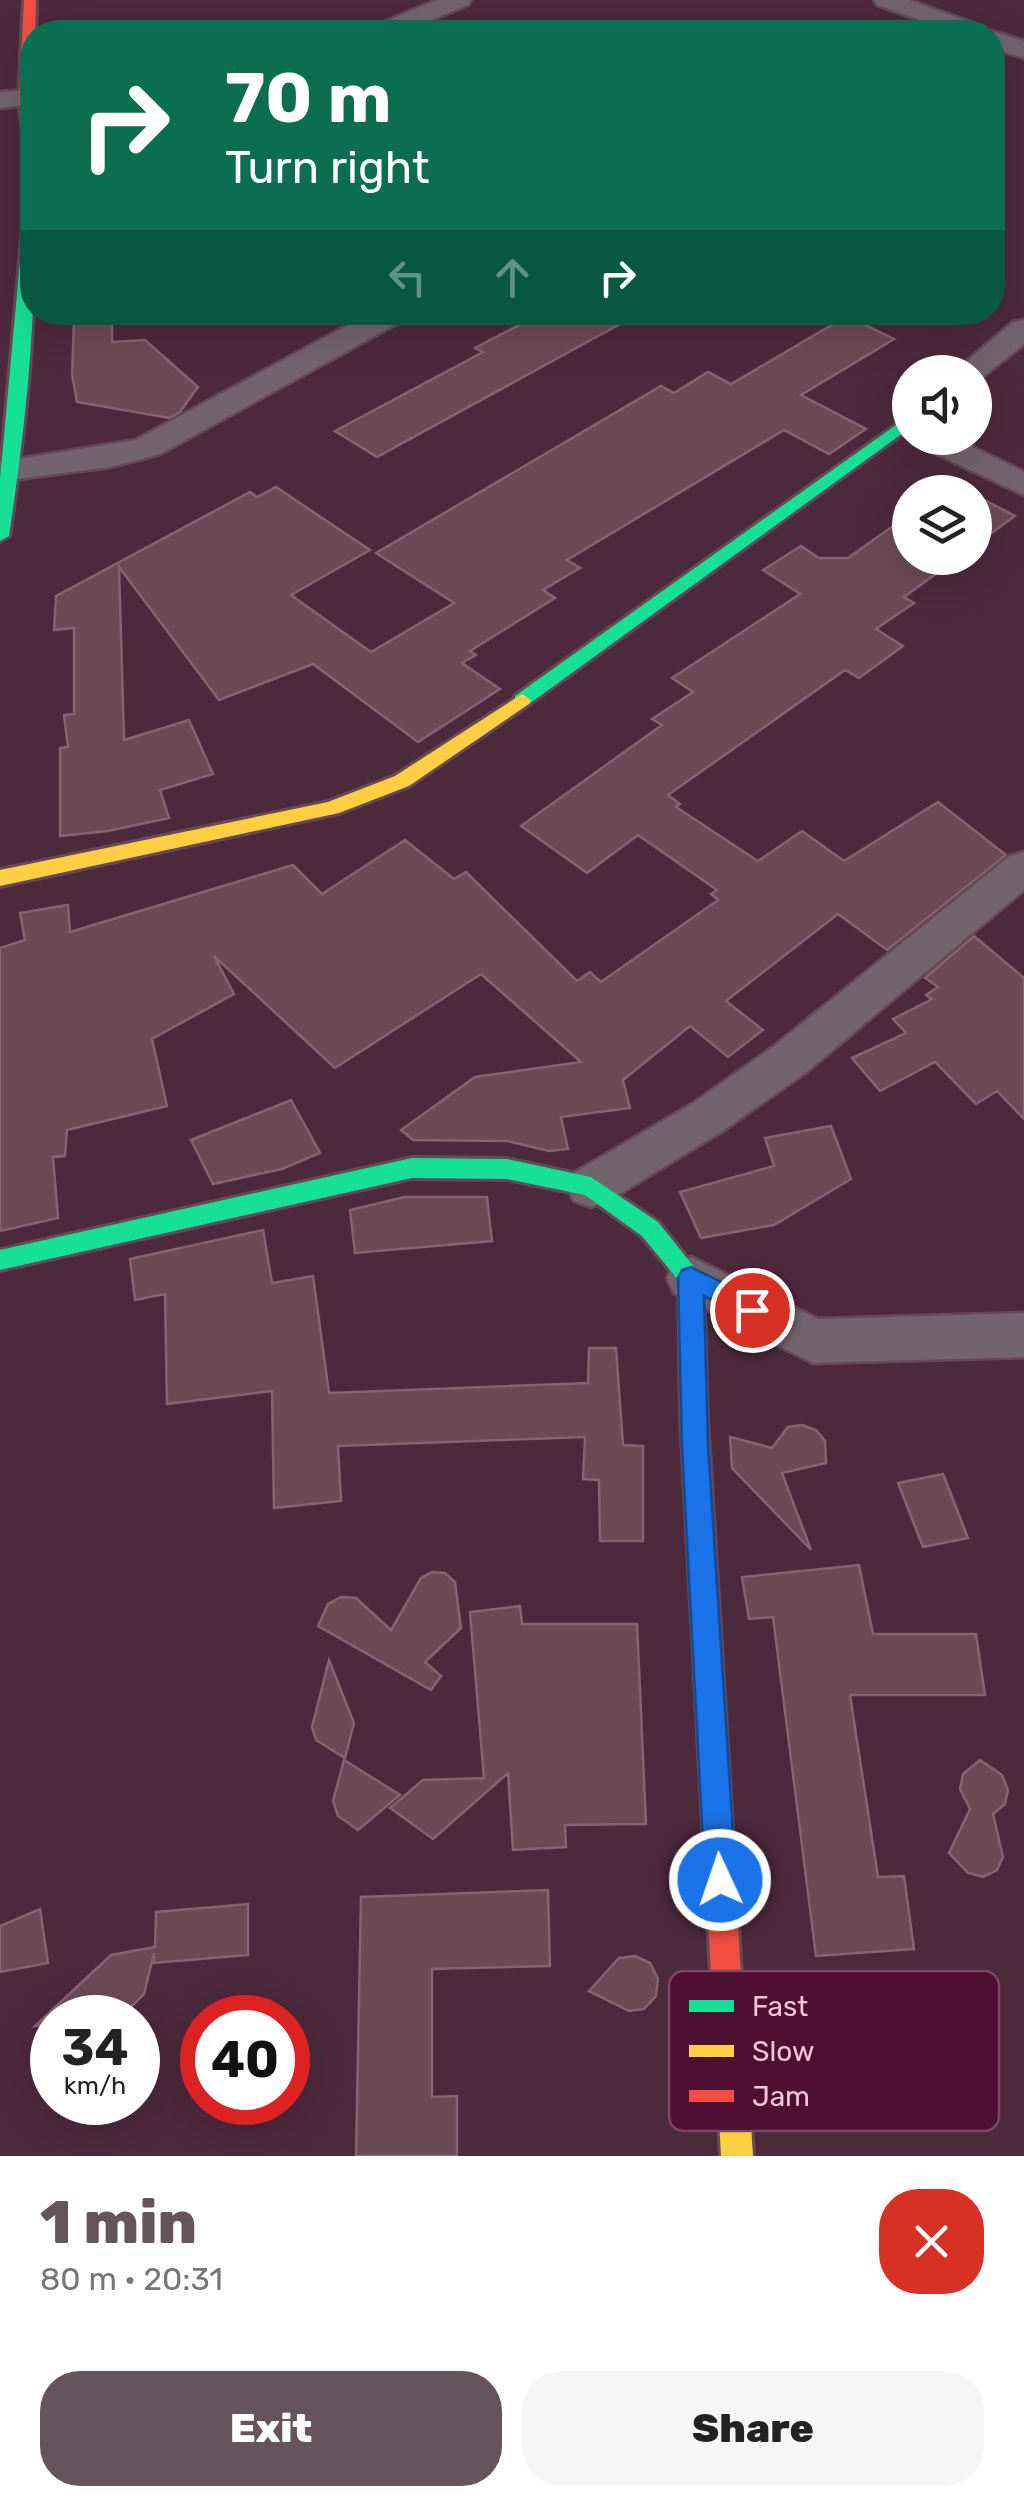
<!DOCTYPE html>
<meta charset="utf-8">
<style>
body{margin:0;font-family:Rubik,sans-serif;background:#f6f6f6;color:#222;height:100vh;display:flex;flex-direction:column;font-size:38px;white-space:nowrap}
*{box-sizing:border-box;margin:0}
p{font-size:32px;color:#767676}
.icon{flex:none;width:55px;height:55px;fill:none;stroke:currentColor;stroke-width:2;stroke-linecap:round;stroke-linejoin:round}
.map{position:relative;height:2156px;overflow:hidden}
.panel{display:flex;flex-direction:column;background:#fff;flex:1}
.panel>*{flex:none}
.banner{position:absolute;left:20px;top:20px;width:985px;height:305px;border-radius:40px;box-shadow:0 10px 40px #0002;background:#0b6e4f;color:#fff;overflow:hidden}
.fabs{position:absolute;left:892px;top:355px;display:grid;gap:20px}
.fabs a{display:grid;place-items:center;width:100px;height:100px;border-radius:50%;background:#fff;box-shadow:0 10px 40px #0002;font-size:50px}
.speed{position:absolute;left:30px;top:1995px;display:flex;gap:20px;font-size:50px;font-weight:700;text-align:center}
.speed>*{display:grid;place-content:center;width:130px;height:130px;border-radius:50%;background:#fff;box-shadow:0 10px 40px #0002;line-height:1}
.speed small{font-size:25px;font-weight:400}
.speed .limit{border:15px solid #d22;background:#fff;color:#111}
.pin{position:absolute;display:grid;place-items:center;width:85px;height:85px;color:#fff;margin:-42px;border:5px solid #fff;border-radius:50%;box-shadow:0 2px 10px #0007}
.me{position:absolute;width:110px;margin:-55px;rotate:357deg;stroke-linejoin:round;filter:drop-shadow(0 0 8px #0008)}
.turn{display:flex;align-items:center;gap:35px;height:210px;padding:0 40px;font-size:45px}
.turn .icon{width:130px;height:130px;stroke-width:2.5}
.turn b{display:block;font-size:70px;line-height:85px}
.lanes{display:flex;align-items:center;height:95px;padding:0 40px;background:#0003;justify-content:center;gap:50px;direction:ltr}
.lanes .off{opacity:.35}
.round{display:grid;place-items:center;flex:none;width:105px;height:105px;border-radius:40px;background:#f6f6f6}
.overview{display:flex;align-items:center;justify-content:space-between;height:170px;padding:0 40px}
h1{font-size:60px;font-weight:800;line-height:75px;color:#65545b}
.primary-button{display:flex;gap:20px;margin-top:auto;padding:20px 40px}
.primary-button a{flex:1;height:115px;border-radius:40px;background:#65545b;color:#fff;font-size:40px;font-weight:800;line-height:115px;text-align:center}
.primary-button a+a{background:#f6f6f6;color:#222}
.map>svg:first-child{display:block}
</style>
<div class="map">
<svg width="1024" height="2156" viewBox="0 0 1024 2156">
<rect width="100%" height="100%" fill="#4c293b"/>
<g fill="#6a4a55" stroke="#84646f" stroke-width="2.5">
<polygon points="544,312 642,312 377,457 335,431 483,352 475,348"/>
<polygon points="847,316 894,339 801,395 866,429 829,454 784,430 567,560 580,568 543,590 555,598 470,651 476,655 462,663 500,689 418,742 313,664 219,700 119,567 124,740 189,720 213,774 160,790 169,818 108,831 60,836 60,748 68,747 64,715 74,714 74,628 54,630 56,596 250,492 257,497 276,487 370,550 291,595 371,652 454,603 376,553 661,386 674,393 708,372 731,384"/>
<polygon points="112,318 112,342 145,340 198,387 180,412 169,418 77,402 72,374 74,322"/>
<polygon points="975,495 1015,516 975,545"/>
<polygon points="910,514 910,558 958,558 904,597 914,603 876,629 903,646 859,678 845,670 668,795 680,804 676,807 758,861 802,831 844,861 938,802 1006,855 887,950 838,914 726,1001 763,1030 728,1057 690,1026 623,1080 630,1108 561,1117 568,1149 549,1151 507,1141 413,1140 401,1130 475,1077 581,1062 481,974 335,1068 214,956 234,994 152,1039 167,1106 67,1130 65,1156 53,1157 58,1218 0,1231 0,948 25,940 20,913 68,905 70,932 293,865 322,894 405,840 454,879 466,872 577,981 590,972 601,982 718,900 711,894 717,890 638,835 587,873 521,826 662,725 652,719 693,692 672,678 800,594 763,570 801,546 819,558 848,558"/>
<polygon points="974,936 1024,978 1024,1119 997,1091 976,1104 935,1062 880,1091 852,1058 906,1033 893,1019 932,999 926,995 938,987 925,978"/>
<polygon points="291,1100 320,1153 282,1169 213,1184 191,1140"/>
<polygon points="831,1126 851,1179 774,1225 701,1238 680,1192 774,1166 765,1138"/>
<polygon points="405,1197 487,1197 492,1241 355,1253 350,1210"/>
<polygon points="263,1230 272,1283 313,1276 329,1393 588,1383 589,1348 616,1348 623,1445 643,1446 643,1541 600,1541 599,1480 583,1479 585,1437 338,1446 341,1501 274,1508 272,1391 167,1404 165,1294 135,1300 130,1259"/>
<polygon points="802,1425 816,1430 825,1441 826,1463 782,1473 811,1550 732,1468 730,1437 772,1448 788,1427"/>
<polygon points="943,1474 968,1538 923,1547 898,1483"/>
<polygon points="859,1565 873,1634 976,1634 985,1695 850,1695 878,1877 904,1876 914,1949 816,1956 773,1617 749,1619 742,1577"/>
<polygon points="432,1572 445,1573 455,1582 461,1628 425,1662 441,1676 431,1690 318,1626 328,1604 341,1597 356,1598 391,1630 421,1578"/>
<polygon points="520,1606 522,1624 637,1624 646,1824 565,1825 566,1847 513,1850 508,1773 433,1839 390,1808 423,1780 484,1778 470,1612"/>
<polygon points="329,1660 354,1723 345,1758 316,1740 312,1727"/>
<polygon points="344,1760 400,1795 358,1830 338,1816 333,1801"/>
<polygon points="980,1760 1002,1775 1008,1790 1005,1804 993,1814 1003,1857 997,1870 983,1877 968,1873 949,1853 970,1809 960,1789 963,1774"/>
<polygon points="548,1890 550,1966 432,1969 432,2097 457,2096 457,2156 356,2156 361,1897"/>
<polygon points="248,1904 248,1955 154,1963 154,1953 144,1994 130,2008 82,2018 52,2018 52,2023 35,2026 111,1955 155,1947 156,1912"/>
<polygon points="40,1909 48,1963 0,1972 0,1926"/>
<polygon points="635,1956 650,1963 658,1979 656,1996 644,2009 629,2011 589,1991 619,1958"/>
</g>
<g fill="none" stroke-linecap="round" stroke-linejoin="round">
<g stroke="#674857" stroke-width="5">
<g id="street">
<polygon points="437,0 471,0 468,5 402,32 368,32 372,27"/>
<polygon points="874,0 909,0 984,27 988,32 953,32 877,5"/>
<polygon points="992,31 1024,41 1024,58 992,48 992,32 988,32"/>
<polygon points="26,90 32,92 32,104 0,108 0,92"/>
<polygon points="372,312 411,312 407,318 160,454 110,467 10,480 0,478 0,462 136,440"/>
<polygon points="1024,320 1024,344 980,379 975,380 975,372 954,372 1013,322"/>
<polygon points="913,438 954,438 1024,472 1024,495 917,445"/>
<polygon points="1024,852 1024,890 805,1073 724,1130 608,1201 591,1207 574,1201 567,1187 574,1173 692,1104 773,1047 1010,856"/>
<polygon points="691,1257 818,1319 1024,1313 1024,1357 813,1363 674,1293 667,1278 674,1263"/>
</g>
</g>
<g stroke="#674857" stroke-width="6">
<g id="fast">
<path d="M32,202c7,109 -7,226 -23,334l-9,5v-61l25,-274z"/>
<polygon points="910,415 910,428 529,704 515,704 515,696"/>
<polygon points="412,1158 507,1159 591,1177 658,1222 703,1278 707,1418 703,1426 694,1430 685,1426 681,1418 679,1281 642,1236 585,1195 507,1179 412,1178 0,1270 0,1250"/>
</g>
</g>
<g stroke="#674857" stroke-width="6">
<g id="slow">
<polygon points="522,694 531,700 529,704 409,786 339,813 0,886 0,870 328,802 395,776"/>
<polygon points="726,1960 737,1964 741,1975 753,2156 721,2156 711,1975 715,1964"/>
</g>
</g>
<g stroke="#674857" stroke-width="6">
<g id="jam">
<polygon points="24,0 36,0 32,153 25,149 19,98"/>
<polygon points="694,1406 703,1410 707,1418 741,1975 737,1986 726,1990 715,1986 711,1975 681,1418 685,1410"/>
</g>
</g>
<use href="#street" fill="#73646b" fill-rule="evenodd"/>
<use href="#fast" fill="#16e098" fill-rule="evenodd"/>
<use href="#slow" fill="#ffcf43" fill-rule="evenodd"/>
<use href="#jam" fill="#f24e42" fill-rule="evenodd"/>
</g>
<polygon fill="#1a73e8" stroke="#114b97" stroke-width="2.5" points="691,1267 761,1302 764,1310 761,1317 752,1320 704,1296 708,1445 736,1880 731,1890 720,1895 710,1890 705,1880 682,1445 678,1278 682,1270"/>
<rect x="669" y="1971" width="330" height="160" rx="15" fill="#4e0f32" stroke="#7e4664" stroke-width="2.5"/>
<rect x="689" y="2000" width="45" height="12" fill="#16e098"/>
<rect x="689" y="2045" width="45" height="12" fill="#ffcf43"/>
<rect x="689" y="2090" width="45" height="12" fill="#f24e42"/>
<g font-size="28" fill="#efc7d8">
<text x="752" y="2016">Fast</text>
<text x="752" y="2061">Slow</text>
<text x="752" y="2106">Jam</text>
</g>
</svg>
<div class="fabs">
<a><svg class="icon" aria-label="sound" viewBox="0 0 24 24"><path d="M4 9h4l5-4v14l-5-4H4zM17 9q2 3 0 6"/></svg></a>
<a><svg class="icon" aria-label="layers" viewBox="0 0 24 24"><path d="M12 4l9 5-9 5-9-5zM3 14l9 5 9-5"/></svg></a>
</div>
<div class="speed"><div>34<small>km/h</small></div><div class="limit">40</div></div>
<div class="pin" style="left:752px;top:1310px;background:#d93025"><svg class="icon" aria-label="arrive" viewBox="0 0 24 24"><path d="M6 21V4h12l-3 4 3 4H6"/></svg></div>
<svg class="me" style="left:720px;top:1880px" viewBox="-20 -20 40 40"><circle r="17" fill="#1a73e8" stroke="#fff" stroke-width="3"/><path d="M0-11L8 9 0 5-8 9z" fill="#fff"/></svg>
<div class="banner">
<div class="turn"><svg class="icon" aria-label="right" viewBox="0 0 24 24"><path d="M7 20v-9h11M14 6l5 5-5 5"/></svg><div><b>70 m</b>Turn right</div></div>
<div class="lanes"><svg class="icon off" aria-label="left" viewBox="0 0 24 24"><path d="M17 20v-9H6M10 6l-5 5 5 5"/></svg><svg class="icon off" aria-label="ahead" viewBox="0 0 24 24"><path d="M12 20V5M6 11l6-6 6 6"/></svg><svg class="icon" aria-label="right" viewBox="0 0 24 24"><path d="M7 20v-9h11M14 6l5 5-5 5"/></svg></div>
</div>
</div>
<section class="panel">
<div class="overview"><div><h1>1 min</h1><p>80 m · 20:31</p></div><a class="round" style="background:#d93025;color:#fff"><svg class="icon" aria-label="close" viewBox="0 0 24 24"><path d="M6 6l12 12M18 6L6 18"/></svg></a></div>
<div class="primary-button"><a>Exit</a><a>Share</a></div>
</section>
